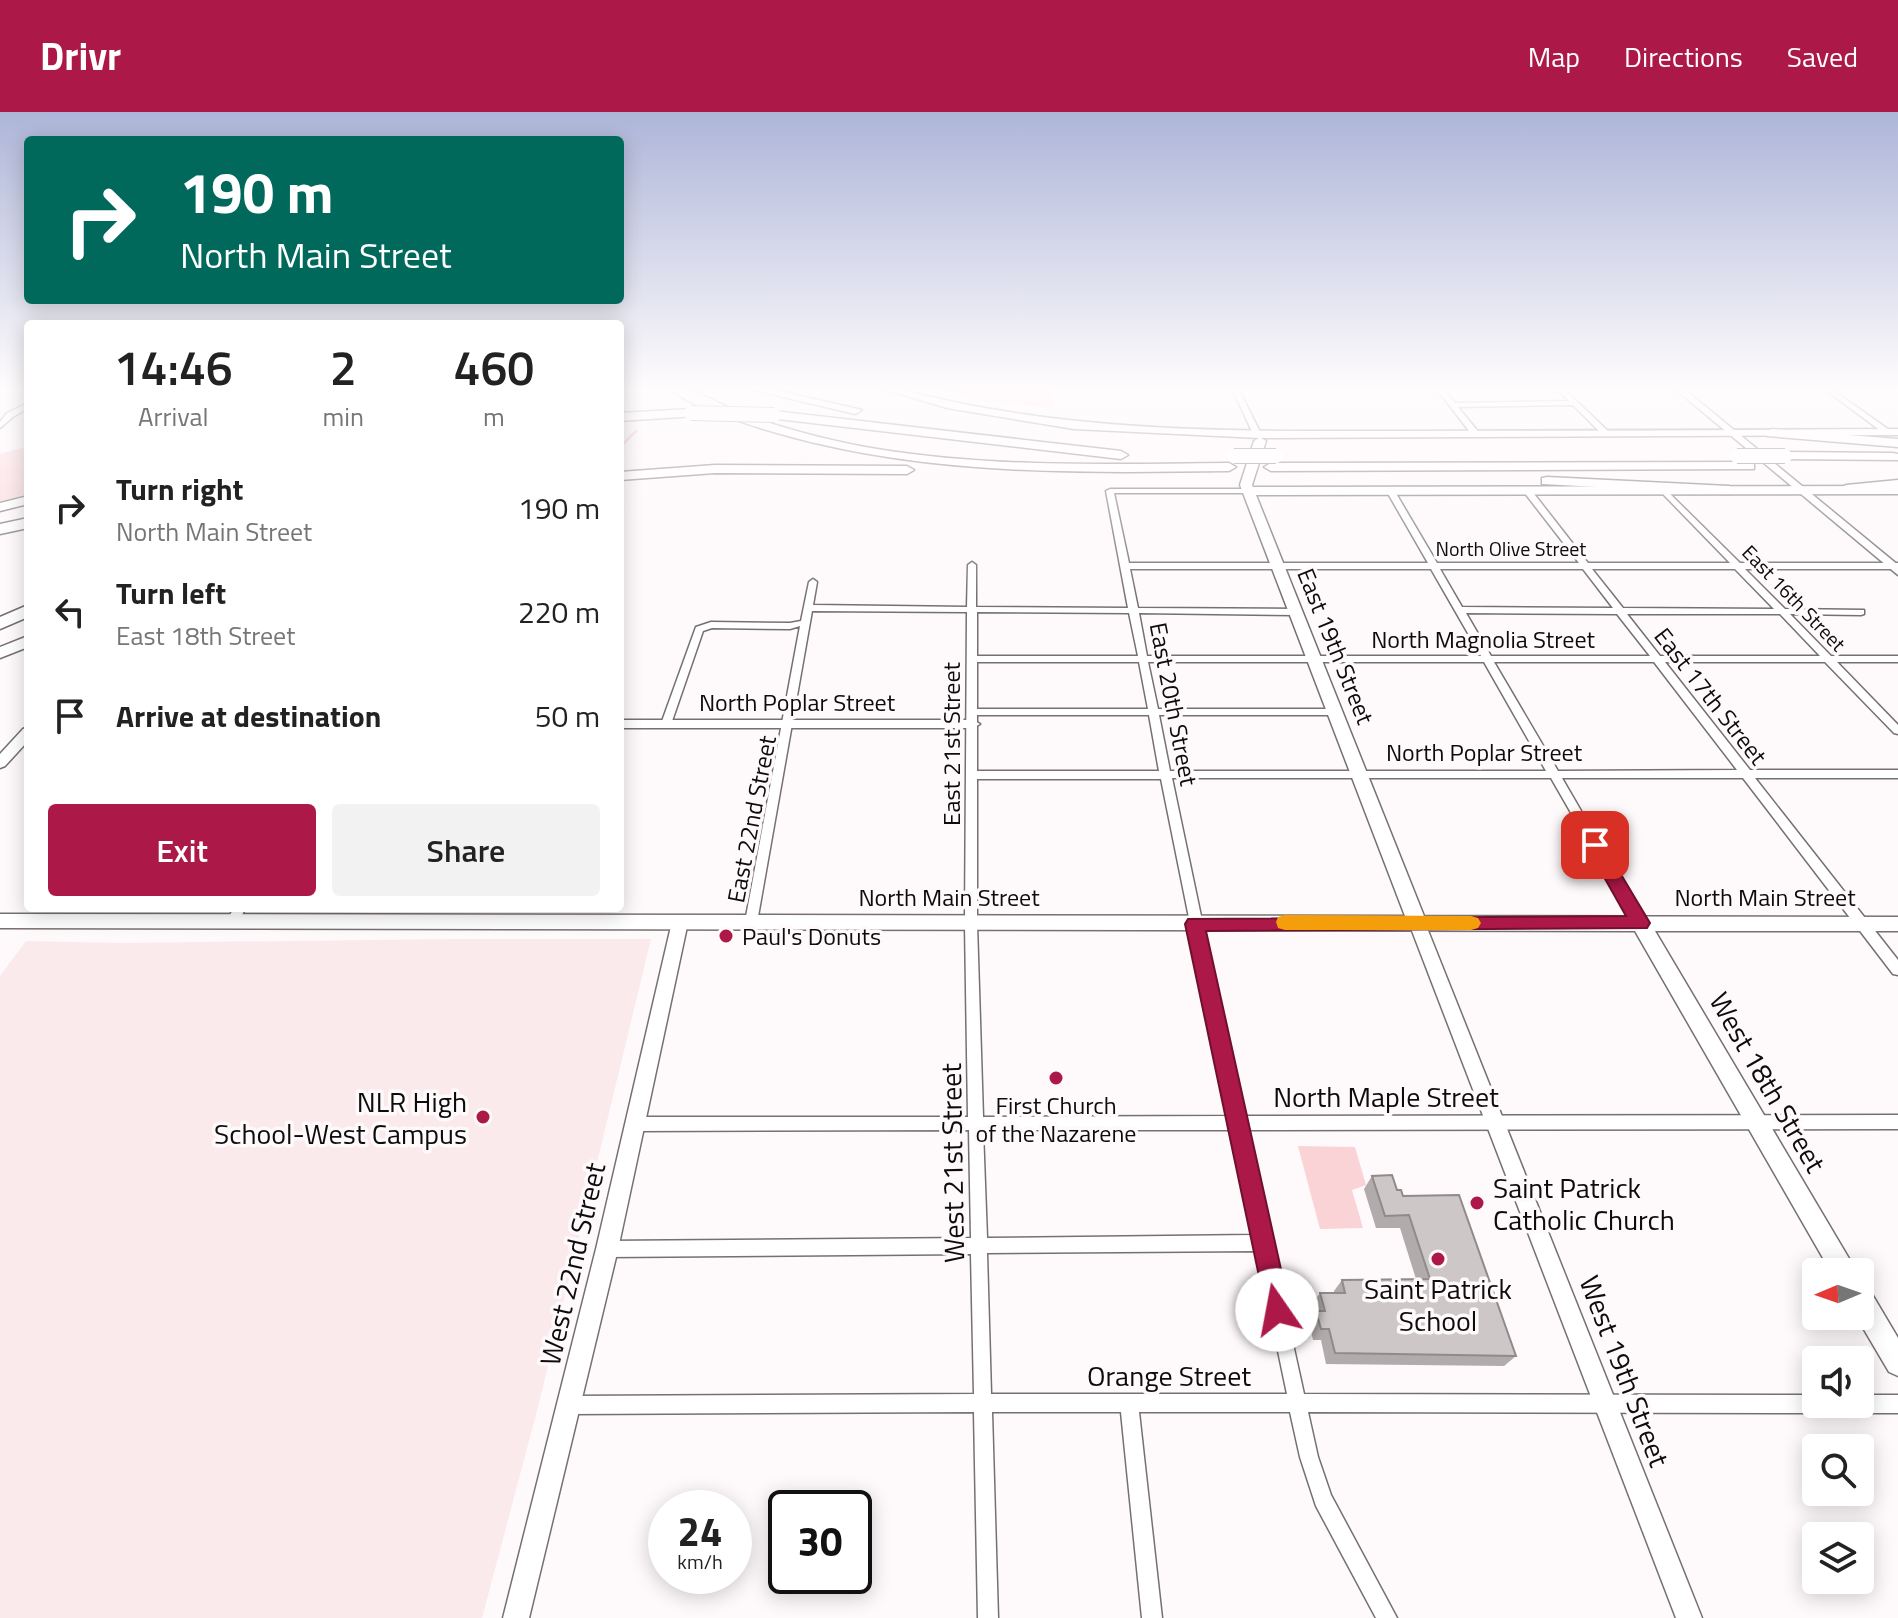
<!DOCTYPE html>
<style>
body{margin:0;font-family:"Titillium Web",sans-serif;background:#f2f2f2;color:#222;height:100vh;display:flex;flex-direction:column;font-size:30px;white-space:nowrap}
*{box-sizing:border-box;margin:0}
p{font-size:26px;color:#767676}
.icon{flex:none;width:44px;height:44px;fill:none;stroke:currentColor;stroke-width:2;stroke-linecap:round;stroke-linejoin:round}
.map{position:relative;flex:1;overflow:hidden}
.panel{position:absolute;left:24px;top:208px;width:600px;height:592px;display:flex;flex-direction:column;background:#fff;border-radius:8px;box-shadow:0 4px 20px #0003}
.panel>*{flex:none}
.hud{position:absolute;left:24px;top:24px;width:600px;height:168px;border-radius:8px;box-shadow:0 4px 20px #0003;background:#00695c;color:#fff;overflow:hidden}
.needle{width:52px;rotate:268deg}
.buttons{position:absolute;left:1802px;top:1146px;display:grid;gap:16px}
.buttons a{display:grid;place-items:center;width:72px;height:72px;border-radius:8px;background:#fff;box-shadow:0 4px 20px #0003;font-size:40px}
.speed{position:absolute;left:648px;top:1378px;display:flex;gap:16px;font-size:40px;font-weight:700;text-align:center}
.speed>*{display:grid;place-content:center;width:104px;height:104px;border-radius:50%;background:#fff;box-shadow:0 4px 20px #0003;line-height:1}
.speed small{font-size:20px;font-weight:400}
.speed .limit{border:4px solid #111;border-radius:12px;background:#fff;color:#111}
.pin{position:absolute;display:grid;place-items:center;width:68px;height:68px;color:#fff;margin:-34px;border-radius:16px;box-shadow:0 4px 12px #0006}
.me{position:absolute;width:88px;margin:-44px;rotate:348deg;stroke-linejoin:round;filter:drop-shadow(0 0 6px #0008)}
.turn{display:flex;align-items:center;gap:28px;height:168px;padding:0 24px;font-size:36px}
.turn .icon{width:104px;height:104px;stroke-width:2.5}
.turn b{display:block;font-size:56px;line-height:68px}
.eta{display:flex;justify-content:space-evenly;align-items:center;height:136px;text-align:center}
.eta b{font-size:48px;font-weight:600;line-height:56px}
.primary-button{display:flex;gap:16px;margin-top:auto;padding:16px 24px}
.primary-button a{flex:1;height:92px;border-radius:8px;background:#ac1847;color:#fff;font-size:32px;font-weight:600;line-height:92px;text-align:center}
.primary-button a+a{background:#f2f2f2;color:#222}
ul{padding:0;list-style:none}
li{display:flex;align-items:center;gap:24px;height:104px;padding:0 24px}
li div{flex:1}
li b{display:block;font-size:30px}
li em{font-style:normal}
header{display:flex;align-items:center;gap:48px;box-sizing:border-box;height:112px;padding:0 40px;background:#ac1847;color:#fff}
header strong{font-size:38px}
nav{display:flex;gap:44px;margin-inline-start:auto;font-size:28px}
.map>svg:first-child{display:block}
</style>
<header>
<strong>Drivr</strong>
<nav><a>Map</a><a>Directions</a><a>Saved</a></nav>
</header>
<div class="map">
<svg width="1898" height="1506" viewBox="0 0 1898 1506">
<rect width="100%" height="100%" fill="#fef9fa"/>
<polygon fill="#fbeaec" points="450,827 651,827 538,1295 482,1506 0,1506 0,864 26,829 122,831"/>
<g fill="#fad3d7">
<polygon points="932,276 1049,276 1055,296 983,289"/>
<polygon points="28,334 28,382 0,389 0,342"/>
<polygon points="1298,1034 1355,1035 1366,1073 1352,1078 1363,1116 1320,1117"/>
</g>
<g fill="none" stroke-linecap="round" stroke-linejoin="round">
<g stroke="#f4b7bf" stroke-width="3">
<polyline points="700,279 706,276"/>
<polyline points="620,335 636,319"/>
</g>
<g stroke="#777071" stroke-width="3">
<g id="minor">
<polygon points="1232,276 1238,276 1261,322 1260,324 1253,322"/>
<polygon points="1436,276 1442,276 1455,291 1569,289 1556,276 1563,276 1610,321 1603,323 1573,293 1458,295 1480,322 1473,324"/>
<polygon points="1823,276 1830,276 1892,320 1885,322"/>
<polygon points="28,291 28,296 13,305 0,316 0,310 7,301"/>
<path d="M1387,376l7,2 43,73h142l-55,-71 4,-2h3l57,73h142l-68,-70v-4h3l75,74h158v6h-153l40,40 79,1v4l-3,1 -71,-1 41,42h67v6h-61l61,63v9l-4,-1 -69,-71h-160l85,108h148v8h-143l143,182v15l-5,-1 -150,-196h-181l84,145 -2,3h-8l-85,-148h-379l71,338 655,-1v14l-652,1 58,264 512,1v9h44v-9h38v18h-65l-6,-3 -3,-5 -2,5 -6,3 -508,-1 10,45 13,38 66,123h-21l-60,-112 -16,-49 -10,-45h-151l23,206h-20l-21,-206h-129l6,206h-20l-4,-206 -404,2 -6,-3 -3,-6 3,-6 6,-3 404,-2 -3,-140 -364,3 -6,-2 -2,-6 2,-6 6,-2 364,-3 -2,-108 -335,1 -5,-2 -2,-5 2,-5 5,-2h334l-3,-193 2,-312 -155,-1 -55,311 -2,3h-8l-2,-3 55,-296 -10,3 -78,-1 -9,3 -32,93 -5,3 -4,-1 -1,-2 35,-97 15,-5 79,1 11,-2 8,-39 4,-3 4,3 -4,23 154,2 1,-42 4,-3 4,3v42l152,1 -22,-117 4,-2h138l4,2 -4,2h-134l15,70h299l-42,-73zM1130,457h301l50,87h-334l-8,-43 158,2 5,-3 -5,-3 -159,-1zM1440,457h143l30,39 -151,-1zM1592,457h143l39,40 -151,-1zM977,500l152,1 9,43h-161zM1466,501l151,1 33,42h-159zM1627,502h153l40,42h-160zM977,550h162l9,47h-171zM1148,550h336l62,109h-376l-11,-56h177l5,-3 -5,-3h-178zM1494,550h160l83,108 -179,1zM977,603h172l10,56h-182zM977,667h184l68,337 -246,1 -6,-193zM983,1018h249l22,105 -267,3zM1257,1139l30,143h-296l-4,-141z"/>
<polygon points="234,796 246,796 237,811 229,811 227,808"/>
</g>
</g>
<g stroke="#777071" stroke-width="3">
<g id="tertiary">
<polygon points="1674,276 1683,276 1898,453 1898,463"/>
<polygon points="620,608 973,608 980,612 973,616 620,616"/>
<polygon points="28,615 28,629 5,654 0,656 0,642 23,617"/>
<polygon points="680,804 686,805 688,810 618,1137 529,1506 503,1506 596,1137 672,810 674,805"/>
<polygon points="1417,805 1423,806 1425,811 1702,1506 1676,1506 1409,811 1411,806"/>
</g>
</g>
<g stroke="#777071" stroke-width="3">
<g id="secondary">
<path d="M880,276h15c171,46 337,43 512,43 163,0 327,-1 491,-2v6l-637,3 5,3 -14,44 1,2 645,-1v8l-642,1 168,421 474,1v14h-243l202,341h-26l-196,-341 -1635,-3v-14l1405,2 -165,-431 14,-44 5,-3 -185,-9 -127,-21z"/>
<polygon points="28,384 28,392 0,399 0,391"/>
<polygon points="1860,1174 1869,1177 1898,1226 1898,1264 1889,1260 1856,1204 1860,1204"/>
</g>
</g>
<g stroke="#777071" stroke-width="3">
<g id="motorway">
<path d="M669,276c27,-2 53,19 79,28 42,14 85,26 129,33 116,19 235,15 352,14l7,4 -7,4c-159,2 -318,5 -472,-44 -25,-8 -69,-22 -88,-39z"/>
<polygon points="745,276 767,276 862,298 855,302"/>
<polygon points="691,297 696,298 696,304 620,309 620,301"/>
<polygon points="774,299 1121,339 1128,343 1121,347 769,306 767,303"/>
<polygon points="1772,317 1898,327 1898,335 1767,324 1765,321"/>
<polygon points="1785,340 1893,341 1898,342 1898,348 1780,347 1780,341"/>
<polygon points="1749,350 1754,351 1754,357 1271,359 1264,355 1271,351"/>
<polygon points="715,353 907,354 914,358 907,362 715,361 620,368 620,360"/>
<polygon points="1547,365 1729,374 1736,378 1729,382 1542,372 1542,366"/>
<polygon points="1898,368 1898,376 1846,381 1839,377 1846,373"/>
<polygon points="28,406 28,416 0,422 0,412"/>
<polygon points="28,493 28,505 0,517 0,505"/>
<polygon points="28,524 28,535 0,546 0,535"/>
</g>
</g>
<use href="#minor" fill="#fff" fill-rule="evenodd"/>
<use href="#tertiary" fill="#fff" fill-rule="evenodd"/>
<use href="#secondary" fill="#fff" fill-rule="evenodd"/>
<use href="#motorway" fill="#fff" fill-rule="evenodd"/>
<g stroke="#777071" stroke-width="16" stroke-linecap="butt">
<g id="motorway-bridge">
<polyline points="691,301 774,303"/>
<polyline points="1234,344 1276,344"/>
<polyline points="1737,344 1785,344"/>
</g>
</g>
<use href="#motorway-bridge" stroke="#fff" stroke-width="14"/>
</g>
<polygon fill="#b1abab" points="1372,1064 1397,1078 1403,1084 1516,1244 1504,1254 1326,1252 1321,1228 1313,1228 1309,1210 1315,1201 1312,1192 1320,1181 1334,1181 1334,1179 1342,1168 1416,1167 1400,1116 1376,1116 1364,1077"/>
<polygon fill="#cec7c7" stroke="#908b8b" stroke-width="2" points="1392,1063 1397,1078 1401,1078 1403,1084 1459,1083 1516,1244 1335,1241 1329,1217 1321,1217 1316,1199 1325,1199 1320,1181 1345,1181 1342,1168 1430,1167 1409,1103 1385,1104 1372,1064"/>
<linearGradient id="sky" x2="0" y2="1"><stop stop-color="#adb5d8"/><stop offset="0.57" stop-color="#fffcfd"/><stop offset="1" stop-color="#fffcfd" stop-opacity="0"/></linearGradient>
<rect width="1898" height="486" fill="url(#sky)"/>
<polygon fill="#ac1847" stroke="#70102e" stroke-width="2" points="1595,727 1601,729 1647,806 1650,811 1647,816 1206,819 1290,1198 1286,1207 1277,1210 1268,1207 1185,812 1188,807 1626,804 1586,733"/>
<polygon fill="#f59e0b" points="1285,803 1471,804 1478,806 1481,811 1478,816 1471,818 1285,818 1278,816 1276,810 1278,805"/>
<g fill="#ac1847" stroke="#fef9fa" stroke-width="3">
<circle cx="726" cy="824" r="8"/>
<circle cx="1056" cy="966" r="8"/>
<circle cx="483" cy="1005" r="8"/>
<circle cx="1477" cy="1091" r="8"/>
<circle cx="1438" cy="1147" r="8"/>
</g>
<g text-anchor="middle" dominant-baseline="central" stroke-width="7" stroke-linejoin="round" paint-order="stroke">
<g font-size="20" fill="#0d0b0b" stroke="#fef9fa">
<text x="1511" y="436">North Olive Street</text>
<text transform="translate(1794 486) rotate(46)">East 16th Street</text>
</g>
<g font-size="24" fill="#0d0b0b" stroke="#fef9fa">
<text x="1483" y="527">North Magnolia Street</text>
<text transform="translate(1336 534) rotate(68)">East 19th Street</text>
<text transform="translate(1711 584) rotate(52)">East 17th Street</text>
<text x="797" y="590">North Poplar Street</text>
<text transform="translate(1174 592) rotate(79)">East 20th Street</text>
<text transform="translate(951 632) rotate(-90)">East 21st Street</text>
<text x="1484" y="640">North Poplar Street</text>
<text transform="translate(751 707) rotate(-79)">East 22nd Street</text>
<text x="949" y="785">North Main Street</text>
<text x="1765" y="785">North Main Street</text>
</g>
<g font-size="24" fill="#0d0b0b" stroke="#fef9fa" text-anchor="start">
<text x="742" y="824">Paul's Donuts</text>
<text x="1056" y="993" text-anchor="middle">First Church<tspan x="1056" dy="28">of the Nazarene</tspan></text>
</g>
<g font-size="28" fill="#0d0b0b" stroke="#fef9fa">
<text transform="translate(1768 970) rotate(60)">West 18th Street</text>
<text x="1386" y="984">North Maple Street</text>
<text transform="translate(952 1051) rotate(-91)">West 21st Street</text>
<text transform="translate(572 1152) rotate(-77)">West 22nd Street</text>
<text transform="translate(1625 1259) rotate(69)">West 19th Street</text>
<text x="1169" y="1263">Orange Street</text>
</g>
<g font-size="28" fill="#0d0b0b" stroke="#fef9fa" text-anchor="end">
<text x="467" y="989">NLR High<tspan x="467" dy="32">School-West Campus</tspan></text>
<text x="1493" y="1075" text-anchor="start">Saint Patrick<tspan x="1493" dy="32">Catholic Church</tspan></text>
<text x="1438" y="1176" text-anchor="middle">Saint Patrick<tspan x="1438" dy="32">School</tspan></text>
</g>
</g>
</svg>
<div class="buttons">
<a><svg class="needle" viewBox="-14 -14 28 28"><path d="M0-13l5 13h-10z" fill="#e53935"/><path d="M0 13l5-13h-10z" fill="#767676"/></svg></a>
<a><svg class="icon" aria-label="sound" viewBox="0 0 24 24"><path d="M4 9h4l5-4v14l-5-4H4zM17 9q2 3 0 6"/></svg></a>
<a><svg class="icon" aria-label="search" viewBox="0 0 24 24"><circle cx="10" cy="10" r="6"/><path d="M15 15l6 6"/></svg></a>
<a><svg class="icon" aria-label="layers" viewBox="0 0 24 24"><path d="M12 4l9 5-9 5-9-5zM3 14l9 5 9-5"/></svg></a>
</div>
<div class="speed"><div>24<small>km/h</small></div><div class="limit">30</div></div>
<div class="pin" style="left:1595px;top:733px;background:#d93025"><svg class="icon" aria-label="arrive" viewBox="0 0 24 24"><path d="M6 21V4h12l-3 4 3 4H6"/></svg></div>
<svg class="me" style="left:1277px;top:1198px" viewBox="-20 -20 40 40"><circle r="19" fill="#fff"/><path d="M0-13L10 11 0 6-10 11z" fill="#ac1847"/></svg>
<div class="hud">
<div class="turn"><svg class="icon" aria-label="right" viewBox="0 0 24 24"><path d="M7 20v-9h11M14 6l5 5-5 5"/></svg><div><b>190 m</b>North Main Street</div></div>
</div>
<section class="panel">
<div class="eta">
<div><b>14:46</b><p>Arrival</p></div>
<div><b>2</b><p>min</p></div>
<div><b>460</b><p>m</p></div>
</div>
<ul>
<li><svg class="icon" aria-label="right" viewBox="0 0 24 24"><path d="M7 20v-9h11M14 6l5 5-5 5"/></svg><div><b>Turn right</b><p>North Main Street</p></div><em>190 m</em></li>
<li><svg class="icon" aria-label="left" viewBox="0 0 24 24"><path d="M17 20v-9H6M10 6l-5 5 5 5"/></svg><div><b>Turn left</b><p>East 18th Street</p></div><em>220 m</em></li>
<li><svg class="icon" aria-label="arrive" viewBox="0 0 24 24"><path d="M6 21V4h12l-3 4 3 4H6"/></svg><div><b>Arrive at destination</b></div><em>50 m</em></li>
</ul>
<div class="primary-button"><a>Exit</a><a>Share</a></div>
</section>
</div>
